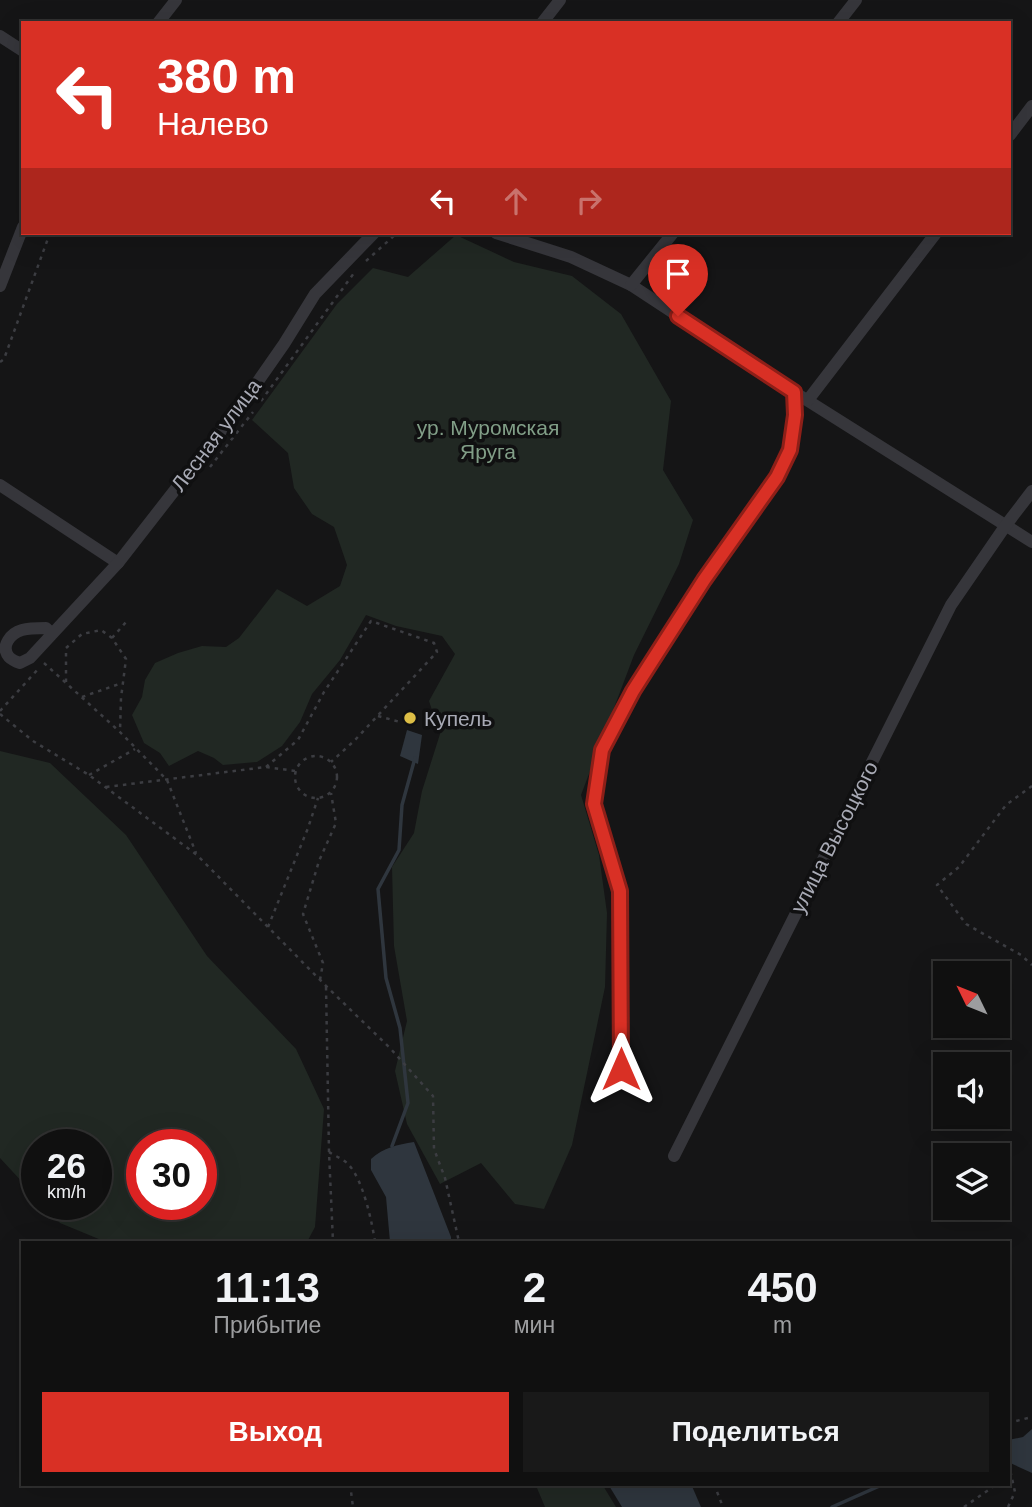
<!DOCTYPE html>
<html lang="ru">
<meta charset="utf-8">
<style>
body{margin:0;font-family:Arial,sans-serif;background:#191919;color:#f1f3f6;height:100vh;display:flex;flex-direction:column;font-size:26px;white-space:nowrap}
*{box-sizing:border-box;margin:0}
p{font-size:23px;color:#9c9d9f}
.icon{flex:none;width:38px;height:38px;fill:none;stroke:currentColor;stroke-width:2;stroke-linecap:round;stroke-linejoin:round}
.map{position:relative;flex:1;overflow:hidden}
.drawer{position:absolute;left:21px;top:1241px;width:989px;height:245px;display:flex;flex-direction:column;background:#101010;border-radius:0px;box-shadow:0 7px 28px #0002,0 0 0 2px #303030}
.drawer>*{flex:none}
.guide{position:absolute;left:21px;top:21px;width:990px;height:214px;border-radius:0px;box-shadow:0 7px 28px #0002,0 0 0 2px #303030;background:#d93025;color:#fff;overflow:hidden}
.needle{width:46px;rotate:313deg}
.fabs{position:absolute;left:933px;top:961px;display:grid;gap:14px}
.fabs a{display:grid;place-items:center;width:77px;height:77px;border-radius:0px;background:#101010;box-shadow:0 7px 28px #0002,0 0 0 2px #303030;font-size:35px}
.speed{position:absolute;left:21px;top:1129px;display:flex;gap:14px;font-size:35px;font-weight:700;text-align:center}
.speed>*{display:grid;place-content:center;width:91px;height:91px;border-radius:50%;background:#101010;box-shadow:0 7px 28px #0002,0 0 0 2px #303030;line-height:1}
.speed small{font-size:18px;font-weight:400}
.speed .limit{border:10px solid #d22;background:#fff;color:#111}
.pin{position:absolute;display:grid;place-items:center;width:60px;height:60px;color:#fff;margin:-72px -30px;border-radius:50% 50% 50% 0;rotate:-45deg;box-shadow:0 0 7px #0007}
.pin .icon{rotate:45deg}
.me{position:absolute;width:77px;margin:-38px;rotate:0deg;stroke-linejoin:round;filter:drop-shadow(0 0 5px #0008)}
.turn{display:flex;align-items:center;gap:24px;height:147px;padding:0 21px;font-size:32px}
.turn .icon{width:91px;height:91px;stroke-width:2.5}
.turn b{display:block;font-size:49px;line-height:60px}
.lanes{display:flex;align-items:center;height:66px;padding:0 21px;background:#0003;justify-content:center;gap:35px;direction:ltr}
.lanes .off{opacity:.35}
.eta{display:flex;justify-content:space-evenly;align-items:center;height:119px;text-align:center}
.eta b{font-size:42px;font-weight:800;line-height:49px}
.cta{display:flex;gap:14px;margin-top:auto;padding:14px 21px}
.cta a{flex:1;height:80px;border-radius:0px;background:#d93025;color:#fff;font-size:28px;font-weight:800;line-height:80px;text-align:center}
.cta a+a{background:#191919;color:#f1f3f6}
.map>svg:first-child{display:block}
</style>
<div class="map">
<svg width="1032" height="1507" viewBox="0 0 1032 1507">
<rect width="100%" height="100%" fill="#151516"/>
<g fill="#212823" fill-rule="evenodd">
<polygon points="456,235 514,262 572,276 621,314 671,401 663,470 693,520 679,564 634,655 581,795 599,855 607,913 605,987 572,1145 544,1209 515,1204 481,1163 440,1184 407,1124 395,1071 407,1021 394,946 392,867 414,833 422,791 440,734 429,701 455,654 442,636 396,626 366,615 340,660 312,694 300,722 282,746 257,762 223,765 214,758 198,751 169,766 160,753 144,743 132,715 142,697 145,680 155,663 178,653 202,646 226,647 239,638 277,589 307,606 340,586 347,565 334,527 312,514 294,488 288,453 252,420 337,304 373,268 408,277"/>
<path d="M0,751l50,12 76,72 81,121 89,93 28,60 -9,118 -8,15h-201l-46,-19 -17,-19h53v-60h-59v54l-37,-40zM142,1144h59v60h-59z"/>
<polygon points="525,1484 602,1484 616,1507 545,1507 537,1488"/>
</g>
<g fill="#2f363e">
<polygon points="407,730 422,735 418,764 400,756"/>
<path d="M414,1142l37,95v5h-61l-4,-45 -15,-27v-11c13,-12 26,-14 43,-17z"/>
<polygon points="1032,1429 1032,1473 1008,1462 1008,1440 1023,1437"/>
<polygon points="608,1484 691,1484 701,1507 622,1507"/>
</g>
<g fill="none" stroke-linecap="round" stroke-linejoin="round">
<g stroke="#2f363e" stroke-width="3.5">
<polyline points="392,1146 408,1103 400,1028 386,978 378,889 399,850 402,805 415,758"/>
<polyline points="832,1507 884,1484"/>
</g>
<g stroke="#3c3d42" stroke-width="2.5" stroke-dasharray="3.5 5" stroke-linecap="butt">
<polyline points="366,261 397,233"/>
<polyline points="0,362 4,359 50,233"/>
<polyline points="261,401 354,273"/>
<polyline points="210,467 253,412"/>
<polyline points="112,638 126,622"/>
<polyline points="44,663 120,732 167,780 196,853"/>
<polyline points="66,682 66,648 82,634 101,630 112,638 126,659 121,698 120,731"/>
<polyline points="82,697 122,683"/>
<polyline points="0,711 40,667"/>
<polyline points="0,714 33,741 89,775 197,855 326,986 390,1048 433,1096 434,1149 445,1178 459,1242"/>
<polyline points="378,716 400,722"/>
<circle cx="316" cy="777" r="21"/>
<polyline points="266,767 298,740 324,692 371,621 434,643 437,652 355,740 331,762"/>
<polyline points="89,775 135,749"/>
<polyline points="1032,786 1006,805 959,867 937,885 966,924 1021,955 1032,965"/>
<polyline points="106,787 266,767 295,771"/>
<polyline points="268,927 308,828 318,798"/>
<polyline points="320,980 323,963 303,914 319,861 336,823 331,793"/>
<polyline points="326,987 329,1152 333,1242"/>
<path d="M329,1152c6,4 14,7 19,12 15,15 24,58 27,78"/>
<polyline points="1008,1423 1032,1417"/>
<polyline points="350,1484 353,1507"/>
<polyline points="714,1484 723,1507"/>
<polyline points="964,1507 997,1484"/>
<polyline points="1008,1507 1015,1492 1011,1474 1008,1472"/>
</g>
<g stroke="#36363b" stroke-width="12">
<polyline points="158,23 176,0"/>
<polyline points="542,23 560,0"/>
<polyline points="838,23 856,0"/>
<polyline points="0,36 23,51"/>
<polyline points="1010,135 1032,106"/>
<polyline points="496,233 571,257 631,285 794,392 1032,542"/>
<polyline points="631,285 673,233"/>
<polyline points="0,286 23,227"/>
<polyline points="808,400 936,233"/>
<polyline points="0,485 118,563"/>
<path d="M52,634l-6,-6c-8,0 -17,0 -24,2 -11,3 -22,16 -13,27 2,2 8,5 11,6l10,-5 88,-95 127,-163 39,-56 31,-50 59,-61"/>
<polyline points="621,1069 620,891 594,804 602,750 633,691 704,580 777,476 790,450 795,415 794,392"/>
<polyline points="674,1156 951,605 1006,525 1032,491"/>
</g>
</g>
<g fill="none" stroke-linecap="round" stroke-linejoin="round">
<g stroke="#8d1f18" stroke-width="18">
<polyline id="route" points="621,1069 620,891 594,804 602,750 633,691 647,669 704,580 777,477 790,450 795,415 794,392 678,316"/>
</g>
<use href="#route" stroke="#d93025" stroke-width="12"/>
</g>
<circle fill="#ddbe46" stroke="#101011" stroke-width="2.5" cx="410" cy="718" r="7"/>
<g text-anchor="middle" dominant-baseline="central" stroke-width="7" stroke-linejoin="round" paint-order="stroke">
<g font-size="21" fill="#819e87" stroke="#101011">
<text x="488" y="427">ур. Муромская<tspan x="488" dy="24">Яруга</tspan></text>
</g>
<g font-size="21" fill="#a8aab5" stroke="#101011">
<text transform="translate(216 435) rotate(-53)">Лесная улица</text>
<text transform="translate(834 837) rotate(-63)">улица Высоцкого</text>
</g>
<g font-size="21" fill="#a8aab5" stroke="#101011" text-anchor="start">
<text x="424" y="718">Купель</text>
</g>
</g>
</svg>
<div class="fabs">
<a><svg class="needle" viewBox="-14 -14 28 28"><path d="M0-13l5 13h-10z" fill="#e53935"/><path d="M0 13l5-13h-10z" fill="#9c9d9f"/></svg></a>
<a><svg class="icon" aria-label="sound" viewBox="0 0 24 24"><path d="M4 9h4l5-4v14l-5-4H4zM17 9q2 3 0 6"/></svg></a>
<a><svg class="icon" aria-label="layers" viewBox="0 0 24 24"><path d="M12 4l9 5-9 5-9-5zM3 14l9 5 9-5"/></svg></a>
</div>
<div class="speed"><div>26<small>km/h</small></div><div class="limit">30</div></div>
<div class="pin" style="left:678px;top:316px;background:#d93025"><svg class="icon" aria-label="arrive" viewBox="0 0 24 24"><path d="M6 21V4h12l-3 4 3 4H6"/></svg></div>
<svg class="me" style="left:621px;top:1069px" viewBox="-20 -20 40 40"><path d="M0-17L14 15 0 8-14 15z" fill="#d93025" stroke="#fff" stroke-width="4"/></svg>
<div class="guide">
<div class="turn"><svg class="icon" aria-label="left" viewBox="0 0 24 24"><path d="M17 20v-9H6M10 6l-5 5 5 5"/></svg><div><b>380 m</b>Налево</div></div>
<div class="lanes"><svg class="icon" aria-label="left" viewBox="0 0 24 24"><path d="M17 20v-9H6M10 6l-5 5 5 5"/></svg><svg class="icon off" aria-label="ahead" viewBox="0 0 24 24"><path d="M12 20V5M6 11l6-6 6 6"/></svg><svg class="icon off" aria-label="right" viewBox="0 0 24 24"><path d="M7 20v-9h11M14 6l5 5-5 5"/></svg></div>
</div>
<section class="drawer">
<div class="eta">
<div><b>11:13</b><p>Прибытие</p></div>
<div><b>2</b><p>мин</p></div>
<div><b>450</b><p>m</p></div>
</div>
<div class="cta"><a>Выход</a><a>Поделиться</a></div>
</section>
</div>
